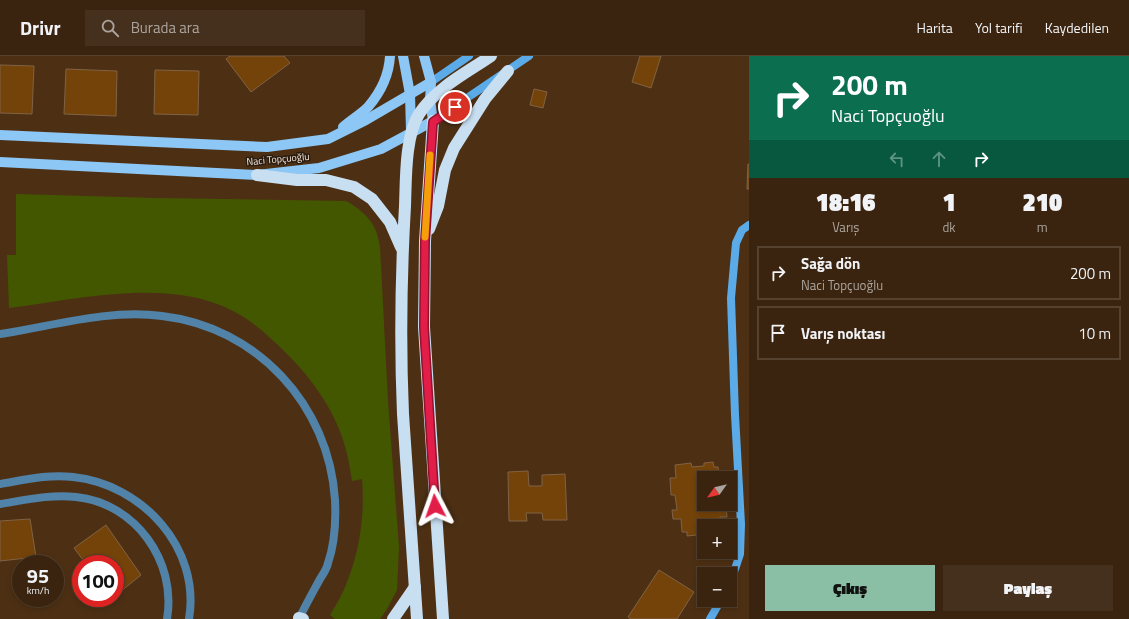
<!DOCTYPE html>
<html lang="tr">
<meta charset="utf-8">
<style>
body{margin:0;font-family:"Titillium Web",sans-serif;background:#45301d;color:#f1f3f6;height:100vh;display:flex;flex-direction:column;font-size:15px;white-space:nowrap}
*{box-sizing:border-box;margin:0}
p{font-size:13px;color:#aba49e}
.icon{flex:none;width:22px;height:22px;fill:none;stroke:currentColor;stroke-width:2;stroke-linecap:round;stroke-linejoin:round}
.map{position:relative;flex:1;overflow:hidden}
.sheet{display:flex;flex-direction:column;background:#3a240f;width:380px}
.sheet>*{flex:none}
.banner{background:#0b6e4f;color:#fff;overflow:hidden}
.needle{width:26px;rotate:236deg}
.fabs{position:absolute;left:697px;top:415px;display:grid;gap:8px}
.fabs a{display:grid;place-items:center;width:40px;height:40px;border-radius:0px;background:#3a240f;box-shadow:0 2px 6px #0003,0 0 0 1px #54412f;font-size:20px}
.speed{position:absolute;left:12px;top:499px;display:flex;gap:8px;font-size:20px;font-weight:700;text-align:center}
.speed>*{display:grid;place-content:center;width:52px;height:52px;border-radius:50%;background:#3a240f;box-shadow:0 2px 6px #0003,0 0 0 1px #54412f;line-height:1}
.speed small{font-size:10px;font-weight:400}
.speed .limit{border:6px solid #d22;background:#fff;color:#111}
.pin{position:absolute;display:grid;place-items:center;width:34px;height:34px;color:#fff;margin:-17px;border:2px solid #fff;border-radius:50%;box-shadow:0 1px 4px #0007}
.me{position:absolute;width:44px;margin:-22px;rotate:356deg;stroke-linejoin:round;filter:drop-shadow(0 0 3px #0008)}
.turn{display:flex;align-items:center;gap:14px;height:84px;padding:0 16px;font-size:18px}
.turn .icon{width:52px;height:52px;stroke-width:2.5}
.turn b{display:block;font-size:28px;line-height:34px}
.lanes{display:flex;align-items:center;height:38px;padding:0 16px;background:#0003;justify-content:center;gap:20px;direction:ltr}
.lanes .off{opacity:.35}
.eta{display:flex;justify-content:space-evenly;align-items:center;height:68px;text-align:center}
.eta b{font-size:24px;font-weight:800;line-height:28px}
.button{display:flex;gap:8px;margin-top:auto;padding:8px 16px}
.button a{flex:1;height:46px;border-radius:0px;background:#8abfa5;color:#111;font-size:16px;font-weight:800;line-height:46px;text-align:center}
.button a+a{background:#45301d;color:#f1f3f6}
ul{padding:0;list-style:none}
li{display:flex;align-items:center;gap:12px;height:54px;margin:0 8px 6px;padding:0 8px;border:2px solid #54412f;border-radius:0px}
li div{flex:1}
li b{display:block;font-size:15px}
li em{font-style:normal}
header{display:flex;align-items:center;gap:24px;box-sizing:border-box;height:56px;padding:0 20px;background:#3a240f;border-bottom:1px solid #54412f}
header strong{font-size:19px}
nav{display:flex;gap:22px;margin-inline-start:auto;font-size:14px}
.search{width:280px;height:36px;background:#45301d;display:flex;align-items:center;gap:10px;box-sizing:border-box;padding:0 14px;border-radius:0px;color:#aba49e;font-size:15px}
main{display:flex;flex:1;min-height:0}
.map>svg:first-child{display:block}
</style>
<header>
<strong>Drivr</strong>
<div class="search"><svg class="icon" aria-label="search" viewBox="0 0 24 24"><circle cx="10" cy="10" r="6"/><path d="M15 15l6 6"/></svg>Burada ara</div>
<nav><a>Harita</a><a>Yol tarifi</a><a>Kaydedilen</a></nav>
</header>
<main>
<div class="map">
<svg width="749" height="563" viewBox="0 0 749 563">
<rect width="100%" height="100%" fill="#4d3014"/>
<path fill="#435701" d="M16,138l140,4 190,3c12,6 25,17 30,30 2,5 3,11 4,16l8,154 11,146 -2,43 -10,19 -7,10h-45l-5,-4c6,-10 13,-21 17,-33 13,-32 18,-68 15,-103l-10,2c-2,-12 -4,-26 -8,-38 -11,-37 -36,-69 -63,-95 -15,-14 -30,-28 -48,-37 -63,-34 -156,-12 -224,-3l-2,-53h9z"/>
<g fill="#73430a" stroke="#816245">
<polygon points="230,0 284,0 290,7 251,36 226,3"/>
<polygon points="640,0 661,0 651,32 632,26"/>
<polygon points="0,9 34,10 32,58 0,57"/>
<polygon points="66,13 117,15 116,60 64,58"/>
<polygon points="155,14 199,15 198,59 154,58"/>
<polygon points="534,33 547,36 543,52 530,49"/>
<polygon points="748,108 749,108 749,133 747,133"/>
<polygon points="713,406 714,411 718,411 719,422 704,422 704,448 726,449 727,461 720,461 721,470 704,470 704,473 697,474 697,479 687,480 687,476 682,476 681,463 673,463 672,454 677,454 675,439 671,439 670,422 676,422 675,409 691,407 692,411 704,410 704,407"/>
<polygon points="528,415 529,430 542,430 542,419 565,418 567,464 543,464 542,457 526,457 527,465 509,465 508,416"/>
<polygon points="30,463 36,501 0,505 0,465"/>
<polygon points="106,469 141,519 115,540 115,508 86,508 74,492"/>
<polygon points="659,514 694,536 677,563 631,563 628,561"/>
</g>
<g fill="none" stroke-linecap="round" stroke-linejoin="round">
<g stroke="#5182a8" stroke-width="8">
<path d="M0,278c53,-8 107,-25 162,-18 95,11 167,89 173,184 1,21 0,43 -7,63 -1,6 -5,11 -8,16 -7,13 -15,27 -21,40"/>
<path d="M0,428c24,-4 48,-10 73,-7 69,7 128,71 116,142"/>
<path d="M0,448c25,-4 51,-10 76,-7 59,6 101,64 91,122"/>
</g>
<g stroke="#5aabe8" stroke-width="8">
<polyline points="431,26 469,0"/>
<polyline points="433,65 529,0"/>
<polyline points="730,528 740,498 741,468 735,359 731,242 736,187 742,174 749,169"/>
<polyline points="710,563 721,544"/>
</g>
<g stroke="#8dc7f6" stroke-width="10">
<polyline points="403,0 410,38 411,75"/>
<path d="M343,71c8,-7 18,-13 25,-20 12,-14 21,-32 22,-51"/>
<polyline points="0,79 267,91 328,83 366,64 431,26"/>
<polyline points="0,106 257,119 319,112 381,93 433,65 430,44 431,26 424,0"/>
</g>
<g stroke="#c8def1" stroke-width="12">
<polyline points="433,65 425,185 424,271 443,563"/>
<polyline points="257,119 297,124 326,124 354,131 372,143 390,166 401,191"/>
<polyline points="429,173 438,150 445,114 454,92 485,43 508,15"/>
<polyline points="299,562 303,563"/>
<polyline points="393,563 415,531"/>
<path d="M417,563c-4,-68 -10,-137 -14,-205 -3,-69 -2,-139 2,-208 1,-26 0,-70 14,-92 17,-26 47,-41 72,-58"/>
</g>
</g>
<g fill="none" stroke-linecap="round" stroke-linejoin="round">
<g stroke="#92132f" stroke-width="10">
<polyline id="route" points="435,450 424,271 425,185 433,66 455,51"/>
</g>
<use href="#route" stroke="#e11d48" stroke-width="7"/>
<polyline stroke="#f59e0b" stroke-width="7" points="425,181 430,99"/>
</g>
<g text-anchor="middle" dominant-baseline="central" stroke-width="3" stroke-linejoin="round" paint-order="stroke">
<g font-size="10" fill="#ffecdc" stroke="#291c10">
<text transform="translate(278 103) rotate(-5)">Naci Topçuoğlu</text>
</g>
</g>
</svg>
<div class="fabs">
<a><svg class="needle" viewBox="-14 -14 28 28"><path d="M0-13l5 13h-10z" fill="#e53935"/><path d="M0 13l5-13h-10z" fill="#aba49e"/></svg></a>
<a>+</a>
<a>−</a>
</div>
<div class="speed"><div>95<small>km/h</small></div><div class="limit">100</div></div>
<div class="pin" style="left:455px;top:51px;background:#d93025"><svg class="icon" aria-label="arrive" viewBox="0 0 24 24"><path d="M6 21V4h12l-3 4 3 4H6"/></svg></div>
<svg class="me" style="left:435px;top:450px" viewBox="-20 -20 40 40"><path d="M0-17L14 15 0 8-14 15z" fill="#e11d48" stroke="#fff" stroke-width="4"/></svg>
</div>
<section class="sheet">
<div class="banner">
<div class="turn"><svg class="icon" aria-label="right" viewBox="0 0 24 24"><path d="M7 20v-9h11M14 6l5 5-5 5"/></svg><div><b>200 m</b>Naci Topçuoğlu</div></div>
<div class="lanes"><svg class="icon off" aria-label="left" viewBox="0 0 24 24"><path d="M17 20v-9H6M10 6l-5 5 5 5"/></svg><svg class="icon off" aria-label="ahead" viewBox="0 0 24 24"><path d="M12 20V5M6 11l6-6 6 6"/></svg><svg class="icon" aria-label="right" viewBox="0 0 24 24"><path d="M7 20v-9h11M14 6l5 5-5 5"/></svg></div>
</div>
<div class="eta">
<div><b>18:16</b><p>Varış</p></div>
<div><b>1</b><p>dk</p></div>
<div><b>210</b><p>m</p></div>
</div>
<ul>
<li><svg class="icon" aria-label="right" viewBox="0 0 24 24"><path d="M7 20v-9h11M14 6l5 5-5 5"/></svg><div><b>Sağa dön</b><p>Naci Topçuoğlu</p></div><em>200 m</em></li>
<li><svg class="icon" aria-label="arrive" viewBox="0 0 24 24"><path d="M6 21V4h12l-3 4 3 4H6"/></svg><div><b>Varış noktası</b></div><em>10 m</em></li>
</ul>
<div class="button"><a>Çıkış</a><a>Paylaş</a></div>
</section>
</main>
